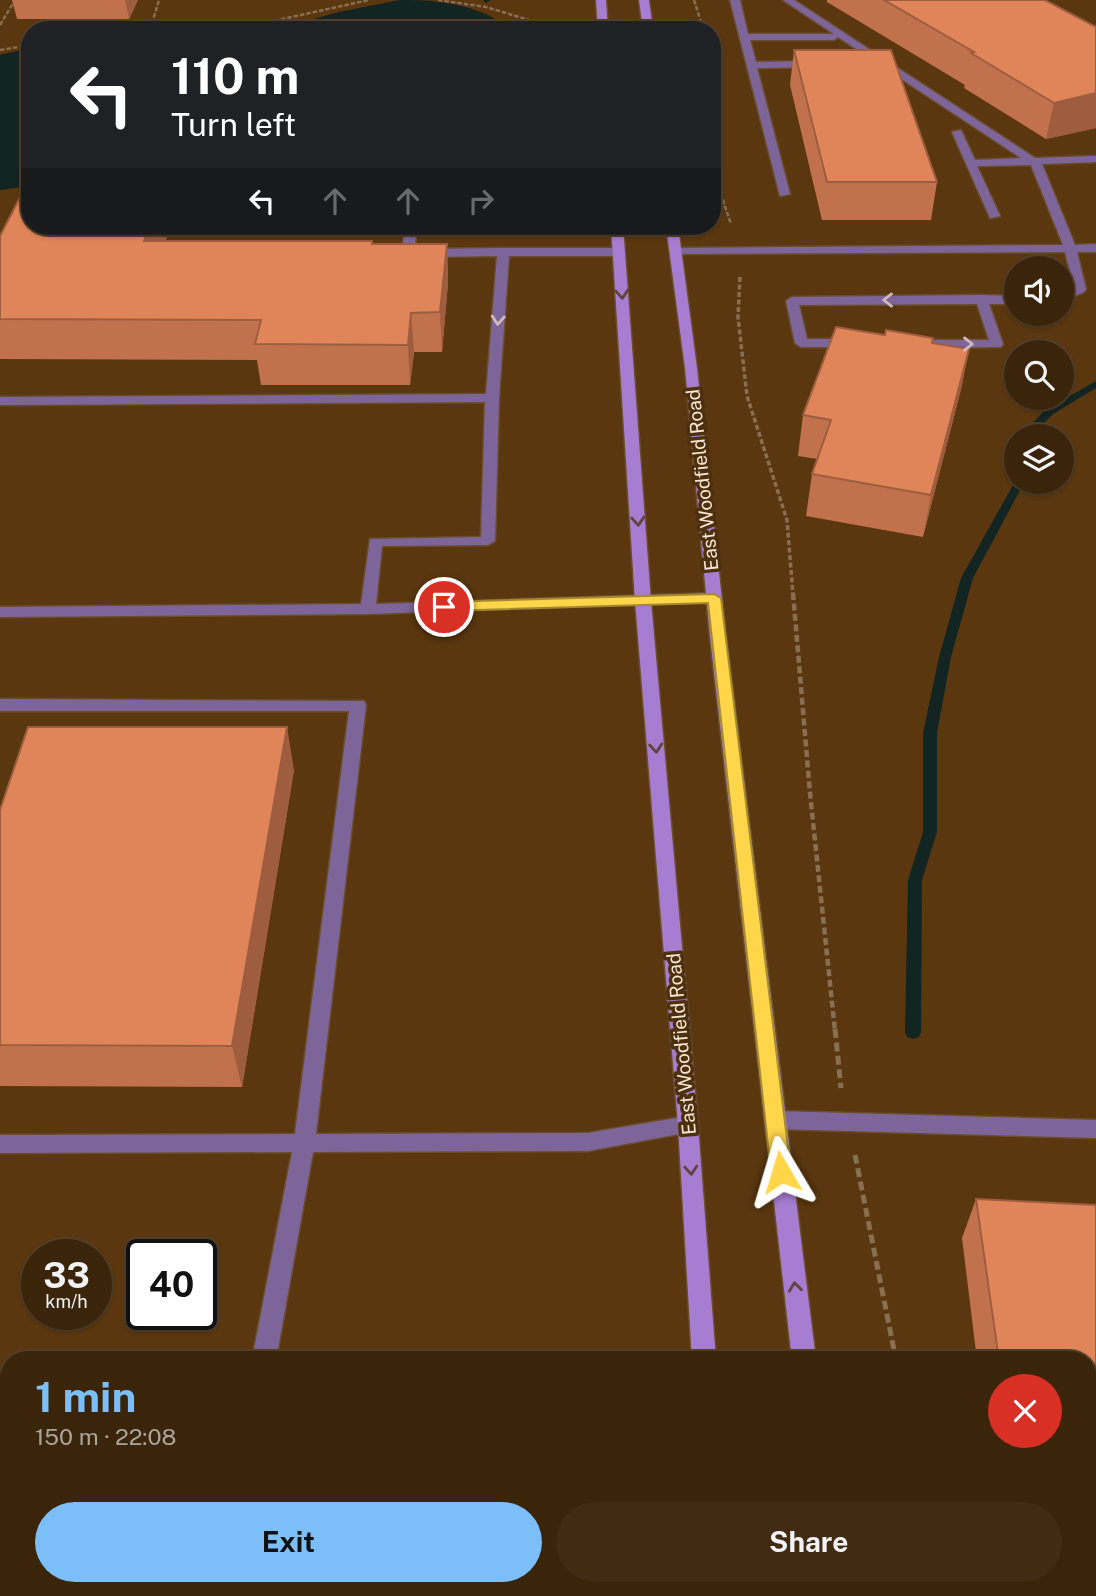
<!DOCTYPE html>
<meta charset="utf-8">
<style>
body{margin:0;font-family:"Public Sans",sans-serif;background:#412c13;color:#f1f3f6;height:100vh;display:flex;flex-direction:column;font-size:26px;white-space:nowrap}
*{box-sizing:border-box;margin:0}
p{font-size:23px;color:#aba49c}
.icon{flex:none;width:38px;height:38px;fill:none;stroke:currentColor;stroke-width:2;stroke-linecap:round;stroke-linejoin:round}
.map{position:relative;flex:1;overflow:hidden}
.panel{position:absolute;left:0px;top:1351px;width:1097px;height:245px;display:flex;flex-direction:column;background:#3a240a;border-radius:28px 28px 0 0;box-shadow:0 2px 5px #0004,0 0 0 2px #54412b}
.panel>*{flex:none}
.hud{position:absolute;left:21px;top:21px;width:700px;height:214px;border-radius:28px;box-shadow:0 2px 5px #0004,0 0 0 2px #54412b;background:#202124;color:#fff;overflow:hidden}
.buttons{position:absolute;left:1004px;top:256px;display:grid;gap:14px}
.buttons a{display:grid;place-items:center;width:70px;height:70px;border-radius:50%;background:#3a240a;box-shadow:0 2px 5px #0004,0 0 0 2px #54412b;font-size:35px}
.speed{position:absolute;left:21px;top:1239px;display:flex;gap:14px;font-size:35px;font-weight:700;text-align:center}
.speed>*{display:grid;place-content:center;width:91px;height:91px;border-radius:50%;background:#3a240a;box-shadow:0 2px 5px #0004,0 0 0 2px #54412b;line-height:1}
.speed small{font-size:18px;font-weight:400}
.speed .limit{border:4px solid #111;border-radius:10px;background:#fff;color:#111}
.pin{position:absolute;display:grid;place-items:center;width:60px;height:60px;color:#fff;margin:-30px;border:4px solid #fff;border-radius:50%;box-shadow:0 2px 7px #0007}
.me{position:absolute;width:77px;margin:-38px;rotate:353deg;stroke-linejoin:round;filter:drop-shadow(0 0 5px #0008)}
.turn{display:flex;align-items:center;gap:24px;height:147px;padding:0 35px;font-size:32px}
.turn .icon{width:91px;height:91px;stroke-width:2.5}
.turn b{display:block;font-size:49px;line-height:60px}
.lanes{display:flex;align-items:center;height:66px;padding:0 35px;background:#0003;justify-content:center;gap:35px;direction:ltr}
.lanes .off{opacity:.35}
.round{display:grid;place-items:center;flex:none;width:74px;height:74px;border-radius:37px;background:#412c13}
.headline{display:flex;align-items:center;justify-content:space-between;height:119px;padding:0 35px}
h1{font-size:42px;font-weight:700;line-height:52px;color:#7bbef8}
.action{display:flex;gap:14px;margin-top:auto;padding:14px 35px}
.action a{flex:1;height:80px;border-radius:42px;background:#7bbef8;color:#111;font-size:28px;font-weight:700;line-height:80px;text-align:center}
.action a+a{background:#412c13;color:#f1f3f6}
.map>svg:first-child{display:block}
</style>
<div class="map">
<svg width="1096" height="1596" viewBox="0 0 1096 1596">
<rect width="100%" height="100%" fill="#4d300e"/>
<g fill="#5a370e" fill-rule="evenodd">
<polygon points="0,0 400,0 339,12 274,30 30,30 30,48 0,55"/>
<path d="M430,0h666v1596h-1096v-1406l30,-4v40h682v-196h-201l-24,-17zM1017,268h45v45h-45zM1017,352h45v45h-45zM1017,436h45v45h-45zM37,1255h59v59h-59zM142,1255h59v59h-59zM9,1360h1079v227h-1079z"/>
</g>
<g fill="#122522">
<path d="M400,0c41,0 78,4 111,30h-237l65,-18z"/>
<polygon points="30,48 30,186 0,190 0,55"/>
</g>
<g fill="none" stroke-linecap="round" stroke-linejoin="round">
<g fill="#122522" fill-rule="evenodd">
<polygon points="483,0 491,0 486,3"/>
<polygon points="1096,381 1096,388 1053,414 1031,436 1020,436 1045,410"/>
<polygon points="1017,478 1017,481 1025,481 973,578 951,657 937,733 937,832 922,880 921,1032 919,1037 913,1039 907,1037 905,1032 908,880 923,832 923,733 939,657 961,578"/>
</g>
<g stroke="#694d2e" stroke-width="3">
<g id="lane">
<polygon points="730,0 740,0 748,34 834,34 783,0 794,0 1035,158 1096,156 1096,162 1042,164 1075,245 1096,244 1096,252 1077,252 1086,289 1084,292 1062,301 1062,292 1074,287 1065,252 672,254 672,250 676,248 1063,245 1031,165 977,166 1000,216 990,218 952,132 961,130 975,160 1021,158 838,37 834,40 750,40 756,62 814,61 819,64 814,67 757,68 790,194 780,196"/>
<polygon points="405,226 417,226 414,253 408,257 402,253"/>
<polygon points="503,248 619,248 625,252 619,256 509,256 499,398 495,541 488,545 382,546 376,604 714,593 719,595 722,598 719,601 368,614 0,617 0,607 361,604 370,539 481,537 485,402 0,405 0,397 486,394 497,256 423,257 417,253 423,249"/>
<polygon points="981,295 1017,296 1017,304 989,304 1003,344 1001,347 915,348 909,344 915,340 989,340 977,304 799,305 807,339 852,339 858,343 852,347 801,347 795,343 786,301 792,297"/>
<polygon points="0,699 364,701 366,705 316,1134 588,1133 688,1116 695,1119 698,1125 695,1131 588,1151 313,1152 276,1360 252,1360 292,1152 0,1153 0,1135 295,1134 349,711 0,711"/>
<polygon points="775,1111 1096,1120 1096,1138 775,1129 768,1126 765,1120 768,1114"/>
<polygon points="209,1587 235,1587 233,1596 207,1596"/>
</g>
</g>
<g stroke="#694d2e" stroke-width="3">
<g id="secondary">
<polygon points="596,0 606,0 608,30 598,30"/>
<polygon points="639,0 649,0 653,30 643,30"/>
<polygon points="611,226 623,226 651,601 698,1125 716,1360 692,1360 678,1125 635,601"/>
<polygon points="666,226 678,226 697,368 726,637 816,1360 792,1360 710,637 685,368"/>
<rect x="707" y="1587" width="26" height="9"/>
<polygon points="819,1587 845,1587 847,1596 821,1596"/>
</g>
</g>
<g stroke="#886f52" stroke-width="2.5" stroke-dasharray="4.5 2" stroke-linecap="butt">
<polyline points="438,0 486,7 539,23 542,30"/>
<polyline points="694,0 700,19 700,30"/>
<polyline points="0,25 15,0"/>
<polyline points="150,30 159,0"/>
<polyline points="184,30 278,20 369,0"/>
<polyline points="0,50 30,45"/>
<polyline points="712,169 731,224"/>
</g>
<polyline stroke="#886f52" stroke-width="3.5" stroke-dasharray="5 2.5" stroke-linecap="butt" points="740,277 738,317 747,396 787,520 793,595"/>
<polyline stroke="#886f52" stroke-width="4.5" stroke-dasharray="7 3.5" stroke-linecap="butt" points="793,593 810,793 835,1031"/>
<g stroke="#886f52" stroke-width="5" stroke-dasharray="9 4.5" stroke-linecap="butt">
<polyline points="835,1029 841,1088"/>
<polyline points="855,1155 896,1360"/>
<polyline points="938,1587 940,1596"/>
</g>
<use href="#lane" fill="#7e6599" fill-rule="evenodd"/>
<use href="#secondary" fill="#a67dd0" fill-rule="evenodd"/>
</g>
<g fill="#c1724d">
<polygon points="12,0 138,0 129,19 17,19"/>
<polygon points="827,0 1045,0 1094,26 1096,26 1096,128 1046,139 964,88 965,85 827,2"/>
<polygon points="794,50 937,182 931,220 822,220 790,85"/>
<polygon points="30,226 171,226 165,241 447,244 448,283 442,352 414,352 410,385 261,385 257,360 0,359 0,236"/>
<polygon points="932,343 969,349 961,389 923,537 806,516 812,474 817,459 798,456 803,415"/>
<polygon points="294,770 242,1087 0,1086 0,810"/>
<polygon points="976,1199 1096,1205 1096,1436 1088,1436 1088,1360 977,1360 962,1238"/>
</g>
<g fill="#9d5d3e">
<polygon points="125,0 138,0 129,19"/>
<polygon points="1096,93 1096,128 1046,139 1054,103"/>
<polygon points="150,226 171,226 151,280 144,241"/>
<polygon points="447,244 448,283 442,352 440,312"/>
<polygon points="411,313 414,352 410,385 408,345"/>
<polygon points="969,349 961,389 923,537 931,495"/>
<polygon points="287,727 294,770 242,1087 232,1046"/>
</g>
<g fill="#e08559" stroke="#9d5d3e" stroke-width="2">
<polygon points="884,0 1045,0 1094,26 1096,26 1096,93 1054,103 971,53 974,52"/>
<polygon points="794,50 891,50 937,182 827,182"/>
<polygon points="30,178 30,226 150,226 144,241 372,241 372,244 447,244 440,312 411,313 408,345 255,344 261,320 0,319 0,236"/>
<polygon points="836,327 885,335 886,330 933,338 932,343 969,349 931,495 812,474 831,420 803,415"/>
<polygon points="28,727 287,727 232,1046 0,1045 0,810"/>
<polygon points="976,1199 1096,1205 1096,1400 1088,1399 1088,1360 999,1360"/>
</g>
<defs><path id="oneway-chevron" d="M-2-3.5L2.5 0L-2 3.5" fill="none" stroke-width="1.6" stroke-linecap="round" stroke-linejoin="round" transform="scale(1.75)"/></defs>
<g stroke="#63433e">
<use href="#oneway-chevron" transform="translate(622 294) rotate(86)"/>
<use href="#oneway-chevron" transform="translate(638 521) rotate(86)"/>
<use href="#oneway-chevron" transform="translate(656 748) rotate(85)"/>
<use href="#oneway-chevron" transform="translate(691 1170) rotate(86)"/>
<use href="#oneway-chevron" transform="translate(795 1287) rotate(-97)"/>
</g>
<g stroke="#cfbac0">
<use href="#oneway-chevron" transform="translate(888 300) rotate(180)"/>
<use href="#oneway-chevron" transform="translate(498 320) rotate(94)"/>
<use href="#oneway-chevron" transform="translate(968 344)"/>
</g>
<polygon fill="#ffd54a" stroke="#a68a30" stroke-width="2" points="714,594 721,598 791,1172 788,1178 781,1181 774,1178 771,1172 708,603 444,611 437,607 444,602"/>
<g text-anchor="middle" dominant-baseline="central" stroke-width="7" stroke-linejoin="round" paint-order="stroke">
<g font-size="19" fill="#fae7d5" stroke="#4d300e">
<text transform="translate(702 480) rotate(-96)">East Woodfield Road</text>
<text transform="translate(681 1044) rotate(-95)">East Woodfield Road</text>
</g>
</g>
</svg>
<div class="buttons">
<a><svg class="icon" aria-label="sound" viewBox="0 0 24 24"><path d="M4 9h4l5-4v14l-5-4H4zM17 9q2 3 0 6"/></svg></a>
<a><svg class="icon" aria-label="search" viewBox="0 0 24 24"><circle cx="10" cy="10" r="6"/><path d="M15 15l6 6"/></svg></a>
<a><svg class="icon" aria-label="layers" viewBox="0 0 24 24"><path d="M12 4l9 5-9 5-9-5zM3 14l9 5 9-5"/></svg></a>
</div>
<div class="speed"><div>33<small>km/h</small></div><div class="limit">40</div></div>
<div class="pin" style="left:444px;top:607px;background:#d93025"><svg class="icon" aria-label="arrive" viewBox="0 0 24 24"><path d="M6 21V4h12l-3 4 3 4H6"/></svg></div>
<svg class="me" style="left:781px;top:1172px" viewBox="-20 -20 40 40"><path d="M0-17L14 15 0 8-14 15z" fill="#ffd54a" stroke="#fff" stroke-width="4"/></svg>
<div class="hud">
<div class="turn"><svg class="icon" aria-label="left" viewBox="0 0 24 24"><path d="M17 20v-9H6M10 6l-5 5 5 5"/></svg><div><b>110 m</b>Turn left</div></div>
<div class="lanes"><svg class="icon" aria-label="left" viewBox="0 0 24 24"><path d="M17 20v-9H6M10 6l-5 5 5 5"/></svg><svg class="icon off" aria-label="ahead" viewBox="0 0 24 24"><path d="M12 20V5M6 11l6-6 6 6"/></svg><svg class="icon off" aria-label="ahead" viewBox="0 0 24 24"><path d="M12 20V5M6 11l6-6 6 6"/></svg><svg class="icon off" aria-label="right" viewBox="0 0 24 24"><path d="M7 20v-9h11M14 6l5 5-5 5"/></svg></div>
</div>
<section class="panel">
<div class="headline"><div><h1>1 min</h1><p>150 m · 22:08</p></div><a class="round" style="background:#d93025;color:#fff"><svg class="icon" aria-label="close" viewBox="0 0 24 24"><path d="M6 6l12 12M18 6L6 18"/></svg></a></div>
<div class="action"><a>Exit</a><a>Share</a></div>
</section>
</div>
